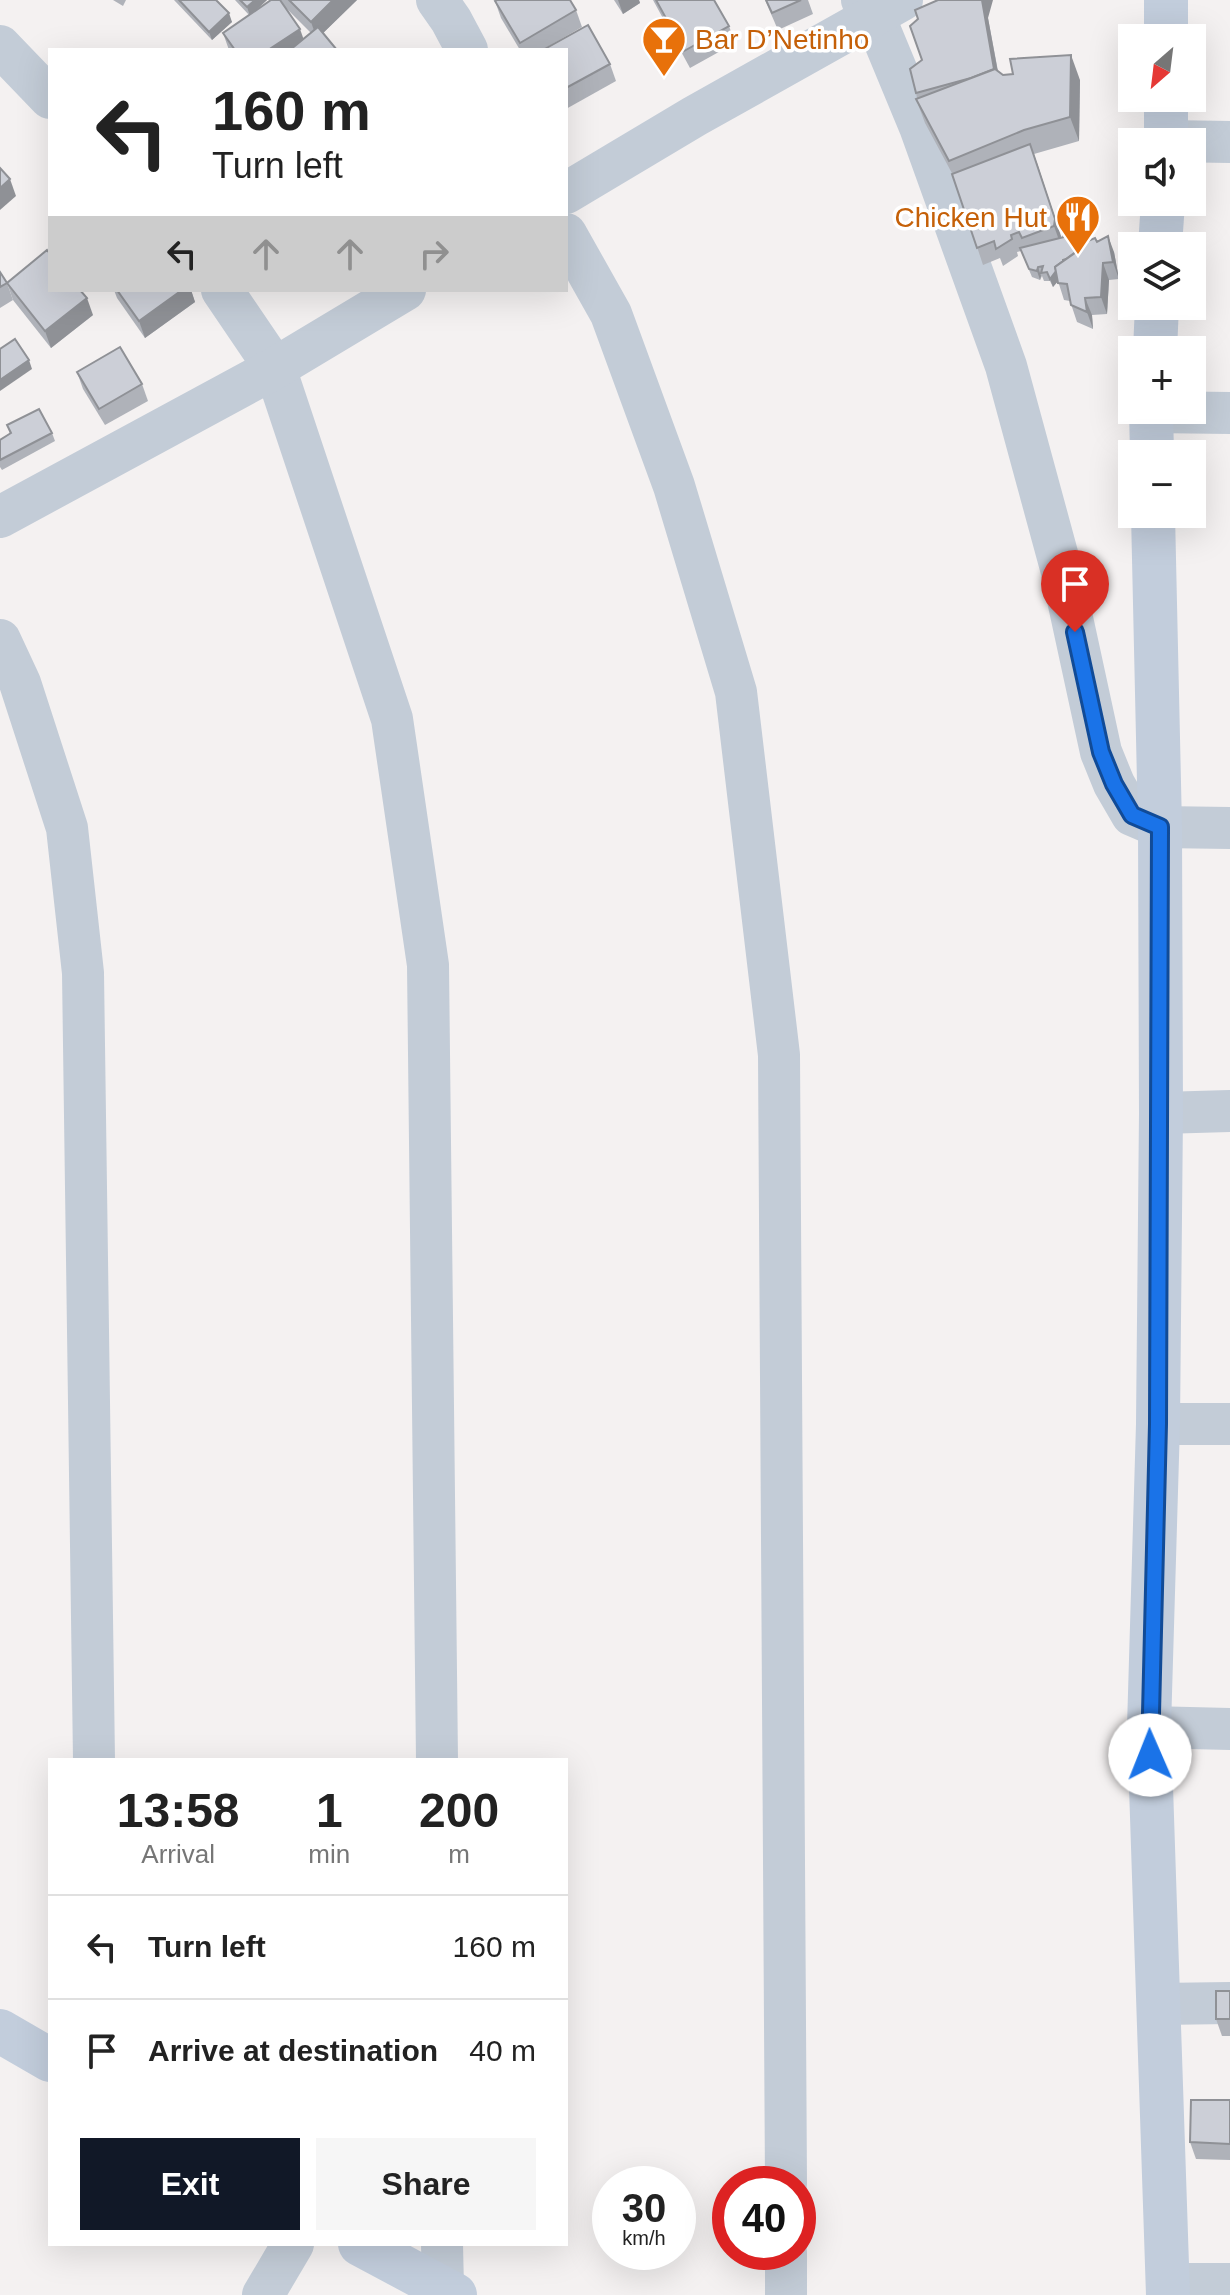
<!DOCTYPE html>
<meta charset="utf-8">
<style>
body{margin:0;font-family:Arial,sans-serif;background:#f6f6f6;color:#222;height:100vh;display:flex;flex-direction:column;font-size:30px;white-space:nowrap}
*{box-sizing:border-box;margin:0}
p{font-size:26px;color:#767676}
.icon{flex:none;width:44px;height:44px;fill:none;stroke:currentColor;stroke-width:2;stroke-linecap:round;stroke-linejoin:round}
.map{position:relative;flex:1;overflow:hidden}
.drawer{position:absolute;left:48px;top:1758px;width:520px;height:488px;display:flex;flex-direction:column;background:#fff;border-radius:0px;box-shadow:0 8px 32px #0002}
.drawer>*{flex:none}
.guide{position:absolute;left:48px;top:48px;width:520px;height:244px;border-radius:0px;box-shadow:0 8px 32px #0002;background:#fff;color:#222;overflow:hidden}
.needle{width:52px;rotate:208deg}
.tools{position:absolute;left:1118px;top:24px;display:grid;gap:16px}
.tools a{display:grid;place-items:center;width:88px;height:88px;border-radius:0px;background:#fff;box-shadow:0 8px 32px #0002;font-size:40px}
.speed{position:absolute;left:592px;top:2166px;display:flex;gap:16px;font-size:40px;font-weight:700;text-align:center}
.speed>*{display:grid;place-content:center;width:104px;height:104px;border-radius:50%;background:#fff;box-shadow:0 8px 32px #0002;line-height:1}
.speed small{font-size:20px;font-weight:400}
.speed .limit{border:12px solid #d22;background:#fff;color:#111}
.pin{position:absolute;display:grid;place-items:center;width:68px;height:68px;color:#fff;margin:-82px -34px;border-radius:50% 50% 50% 0;rotate:-45deg;box-shadow:0 0 8px #0007}
.pin .icon{rotate:45deg}
.me{position:absolute;width:88px;margin:-44px;rotate:359deg;stroke-linejoin:round;filter:drop-shadow(0 0 6px #0008)}
.turn{display:flex;align-items:center;gap:28px;height:168px;padding:0 32px;font-size:36px}
.turn .icon{width:104px;height:104px;stroke-width:2.5}
.turn b{display:block;font-size:56px;line-height:68px}
.lanes{display:flex;align-items:center;height:76px;padding:0 32px;background:#0003;justify-content:center;gap:40px;direction:ltr}
.lanes .off{opacity:.35}
.eta{display:flex;justify-content:space-evenly;align-items:center;height:136px;text-align:center}
.eta b{font-size:48px;font-weight:800;line-height:56px}
.action{display:flex;gap:16px;margin-top:auto;padding:16px 32px}
.action a{flex:1;height:92px;border-radius:0px;background:#111827;color:#fff;font-size:32px;font-weight:800;line-height:92px;text-align:center}
.action a+a{background:#f6f6f6;color:#222}
ul{padding:0;list-style:none}
li{display:flex;align-items:center;gap:24px;height:104px;padding:0 32px;border-top:2px solid #e0e0e0}
li div{flex:1}
li b{display:block;font-size:30px}
li em{font-style:normal}
.map>svg:first-child{display:block}
</style>
<div class="map">
<svg width="1230" height="2295" viewBox="0 0 1230 2295">
<rect width="100%" height="100%" fill="#f4f1f1"/>
<g fill="none" stroke-linecap="round" stroke-linejoin="round">
<g stroke="#c3ccd7" stroke-width="42">
<polyline points="437,0 451,20 467,50"/>
<polyline points="862,0 874,16 920,127 1006,366 1062,572 1101,752 1114,784 1132,815 1160,827 1230,828"/>
<polyline points="0,46 50,98"/>
<polyline points="1166,141 1230,142"/>
<polyline points="566,193 695,116 902,0"/>
<polyline points="566,234 611,314 674,486 736,692 779,1055 786,2184"/>
<polyline points="222,290 275,368 392,719 428,965 437,1760"/>
<polyline points="1151,412 1230,413"/>
<polyline points="0,517 275,368 405,290"/>
<polyline points="0,640 20,683 67,828 83,973 94,1760"/>
<polyline points="1161,1113 1230,1111"/>
<polyline points="1158,1424 1230,1424"/>
<polyline points="1149,1727 1230,1729"/>
<polyline points="1158,2004 1230,2003"/>
<polyline points="442,2244 443,2288"/>
<polyline points="1169,2284 1230,2284"/>
<polyline points="263,2295 293,2244"/>
<polyline points="786,2295 786,2252"/>
</g>
<g stroke="#c2cddc" stroke-width="44">
<polyline points="1166,0 1166,38"/>
<polyline points="1166,142 1166,98"/>
<polyline points="1160,246 1163,202"/>
<polyline points="1155,350 1157,306"/>
<polyline points="1151,410 1152,454"/>
<polyline points="1153,514 1160,827 1161,1113 1158,1424 1149,1727 1168,2295"/>
<polyline points="0,2031 50,2060"/>
<polyline points="360,2244 455,2295"/>
</g>
</g>
<g fill="#afb2b9" fill-rule="evenodd">
<polygon points="113,0 126,0 123,6"/>
<polygon points="174,0 216,0 232,22 212,40"/>
<path d="M235,0h32l-11,10 15,-10h86l-34,33 14,17h-108l-6,-17 26,-18zM284,6l27,27 -8,6z"/>
<polygon points="614,0 639,0 640,3 623,14"/>
<polygon points="653,0 714,0 729,26 735,43 690,68"/>
<polygon points="765,0 808,0 813,14 778,30"/>
<polygon points="495,1 576,10 582,27 542,50 520,50 501,18"/>
<polygon points="988,18 998,71 1003,75 1080,80 1079,141 1034,154 1061,238 1064,237 1071,225 1078,250 1097,242 1114,252 1119,279 1109,280 1107,314 1092,315 1093,329 1077,322 1070,301 1064,300 1058,281 1053,287 1050,281 1044,281 1042,276 1040,280 1032,277 1021,251 1017,252 1018,256 1003,266 1000,258 983,265 954,177 925,123 916,99 917,98 916,93"/>
<polygon points="566,50 610,64 616,81 566,109"/>
<polygon points="0,272 7,283 13,300 0,308"/>
<polygon points="7,283 93,315 51,348 13,300"/>
<polygon points="114,290 191,290 195,302 145,338 117,298"/>
<polygon points="77,372 142,384 148,401 105,425 83,389"/>
<polygon points="7,425 52,433 55,441 2,470 0,467 0,440 10,434"/>
<polygon points="1230,1991 1230,2036 1222,2036 1216,2019"/>
<polygon points="1230,2100 1230,2160 1196,2159 1190,2142"/>
</g>
<g fill="#8f9196">
<polygon points="255,0 267,0 250,16 247,7"/>
<polygon points="333,0 357,0 317,39 311,22"/>
<polygon points="618,0 639,0 640,3 623,14"/>
<polygon points="982,0 993,0 988,18 1001,89 995,72"/>
<polygon points="229,13 232,22 212,40 209,32"/>
<polygon points="300,29 306,46 299,50 268,50"/>
<polygon points="1071,55 1080,80 1079,141 1070,117"/>
<polygon points="1036,160 1061,236 1060,243 1054,226"/>
<polygon points="10,179 16,196 0,210 0,188"/>
<polygon points="1108,236 1114,252 1119,279 1113,262"/>
<polygon points="1103,263 1109,280 1107,314 1101,297"/>
<polygon points="1038,267 1041,276 1040,280 1037,271"/>
<polygon points="1055,271 1059,280 1053,287 1050,279"/>
<polygon points="182,290 191,290 195,302 145,338 139,321"/>
<polygon points="87,298 93,315 51,348 45,331"/>
<polygon points="1085,298 1092,315 1093,329 1087,312"/>
<polygon points="29,360 32,369 0,391 0,380"/>
</g>
<g fill="#cccfd7" stroke="#8f9196" stroke-width="2">
<polygon points="179,0 216,0 229,13 209,32"/>
<polygon points="240,0 255,0 247,7"/>
<polygon points="271,0 280,0 300,29 268,50 235,50 223,33"/>
<polygon points="289,0 333,0 311,22"/>
<polygon points="497,0 570,0 576,10 520,43 495,1"/>
<polygon points="656,0 714,0 729,26 684,51"/>
<polygon points="766,0 801,0 772,13"/>
<polygon points="938,0 982,0 994,69 971,78 916,93 910,69 922,60 910,26 918,19 915,10"/>
<polygon points="588,25 610,64 566,88 566,50 543,50"/>
<polygon points="318,27 337,50 290,50"/>
<polygon points="1071,55 1070,117 1024,130 949,161 916,99 995,69 1003,75 1013,74 1010,59"/>
<polygon points="1030,144 1055,219 1054,226 1022,238 1019,232 1011,235 1012,239 996,249 994,241 977,248 952,174"/>
<polygon points="0,168 10,179 0,188"/>
<polygon points="1071,225 1077,251 1066,259 1063,260 1063,261 1055,267 1056,271 1050,279 1047,272 1041,273 1043,266 1038,267 1037,271 1029,269 1020,248 1064,237 1062,228"/>
<polygon points="1108,236 1113,262 1103,263 1101,297 1085,298 1087,312 1071,305 1067,284 1058,283 1055,267 1082,248 1083,243 1095,238 1097,242"/>
<polygon points="47,250 50,254 50,290 80,290 87,298 45,331 7,283"/>
<polygon points="0,272 7,283 0,287"/>
<polygon points="117,290 182,290 139,321"/>
<polygon points="15,339 29,360 0,380 0,349"/>
<polygon points="120,347 142,384 99,409 77,372"/>
<polygon points="39,409 52,433 0,460 0,440 11,433 7,425"/>
<rect x="1216" y="1991" width="14" height="28"/>
<polygon points="1191,2100 1230,2100 1230,2144 1190,2142"/>
</g>
<g fill="none" stroke-linecap="round" stroke-linejoin="round">
<g stroke="#114b97" stroke-width="20">
<polyline id="route" points="1075,632 1101,752 1114,784 1132,815 1160,827 1158,1424 1150,1755"/>
</g>
<use href="#route" stroke="#1a73e8" stroke-width="14"/>
</g>
<defs>
<g id="bar-pin" transform="scale(2.3)"><path d="M0 17L-7.5 6A9.5 9.5 0 1 1 7.5 6Z" fill="#e8710a" stroke="#fff"/><path d="M-6-5H6L.8 .8V4.5H3.5V6h-7V4.5H-.8V.8Z" fill="#fff"/></g>
<g id="restaurant-pin" transform="scale(2.3)"><path d="M0 17L-7.5 6A9.5 9.5 0 1 1 7.5 6Z" fill="#e8710a" stroke="#fff"/><path d="M-5-6h1v4h1v-4h1v4h1v-4h1v5L-1.5 .5V6h-2V.5L-5-1ZM5-6V6H3V1.5H1.5Q1.5-4 5-6Z" fill="#fff"/></g>
</defs>
<g fill-rule="evenodd">
<use href="#bar-pin" x="664" y="39"/>
<use href="#restaurant-pin" x="1078" y="217"/>
</g>
<g text-anchor="middle" dominant-baseline="central" stroke-width="7" stroke-linejoin="round" paint-order="stroke">
<g font-size="28" fill="#c56008" stroke="#fff" text-anchor="start">
<text x="695" y="39">Bar D’Netinho</text>
<text x="1047" y="217" text-anchor="end">Chicken Hut</text>
</g>
</g>
</svg>
<div class="tools">
<a><svg class="needle" viewBox="-14 -14 28 28"><path d="M0-13l5 13h-10z" fill="#e53935"/><path d="M0 13l5-13h-10z" fill="#767676"/></svg></a>
<a><svg class="icon" aria-label="sound" viewBox="0 0 24 24"><path d="M4 9h4l5-4v14l-5-4H4zM17 9q2 3 0 6"/></svg></a>
<a><svg class="icon" aria-label="layers" viewBox="0 0 24 24"><path d="M12 4l9 5-9 5-9-5zM3 14l9 5 9-5"/></svg></a>
<a>+</a>
<a>−</a>
</div>
<div class="speed"><div>30<small>km/h</small></div><div class="limit">40</div></div>
<div class="pin" style="left:1075px;top:632px;background:#d93025"><svg class="icon" aria-label="arrive" viewBox="0 0 24 24"><path d="M6 21V4h12l-3 4 3 4H6"/></svg></div>
<svg class="me" style="left:1150px;top:1755px" viewBox="-20 -20 40 40"><circle r="19" fill="#fff"/><path d="M0-13L10 11 0 6-10 11z" fill="#1a73e8"/></svg>
<div class="guide">
<div class="turn"><svg class="icon" aria-label="left" viewBox="0 0 24 24"><path d="M17 20v-9H6M10 6l-5 5 5 5"/></svg><div><b>160 m</b>Turn left</div></div>
<div class="lanes"><svg class="icon" aria-label="left" viewBox="0 0 24 24"><path d="M17 20v-9H6M10 6l-5 5 5 5"/></svg><svg class="icon off" aria-label="ahead" viewBox="0 0 24 24"><path d="M12 20V5M6 11l6-6 6 6"/></svg><svg class="icon off" aria-label="ahead" viewBox="0 0 24 24"><path d="M12 20V5M6 11l6-6 6 6"/></svg><svg class="icon off" aria-label="right" viewBox="0 0 24 24"><path d="M7 20v-9h11M14 6l5 5-5 5"/></svg></div>
</div>
<section class="drawer">
<div class="eta">
<div><b>13:58</b><p>Arrival</p></div>
<div><b>1</b><p>min</p></div>
<div><b>200</b><p>m</p></div>
</div>
<ul>
<li><svg class="icon" aria-label="left" viewBox="0 0 24 24"><path d="M17 20v-9H6M10 6l-5 5 5 5"/></svg><div><b>Turn left</b></div><em>160 m</em></li>
<li><svg class="icon" aria-label="arrive" viewBox="0 0 24 24"><path d="M6 21V4h12l-3 4 3 4H6"/></svg><div><b>Arrive at destination</b></div><em>40 m</em></li>
</ul>
<div class="action"><a>Exit</a><a>Share</a></div>
</section>
</div>
